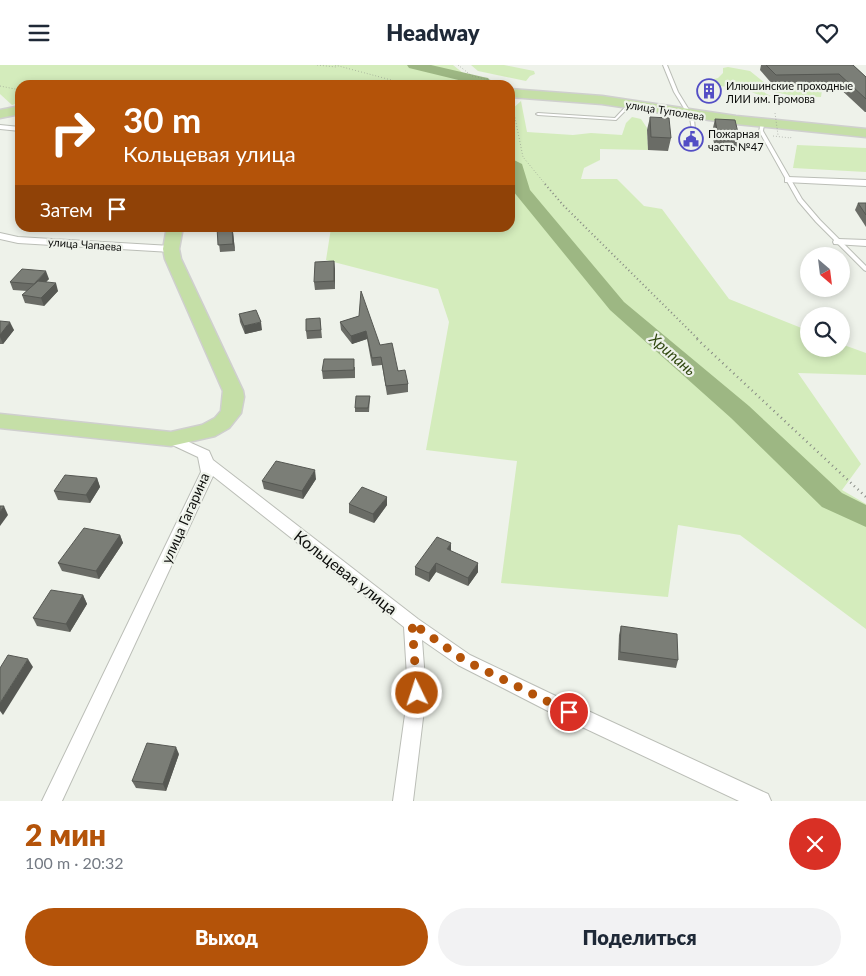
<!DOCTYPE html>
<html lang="ru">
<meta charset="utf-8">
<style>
body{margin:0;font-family:Lato,sans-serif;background:#f2f2f3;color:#1f2937;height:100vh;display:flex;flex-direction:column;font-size:19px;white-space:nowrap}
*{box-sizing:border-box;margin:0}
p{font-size:16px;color:#747a83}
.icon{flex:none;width:28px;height:28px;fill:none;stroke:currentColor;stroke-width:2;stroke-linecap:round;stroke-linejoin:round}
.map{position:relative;height:736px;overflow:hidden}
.sheet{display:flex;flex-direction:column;background:#fff;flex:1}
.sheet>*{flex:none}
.top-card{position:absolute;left:15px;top:15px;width:500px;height:152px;border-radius:15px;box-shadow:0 2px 8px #0003;background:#b45309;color:#fff;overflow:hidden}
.needle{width:32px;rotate:152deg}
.buttons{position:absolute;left:800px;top:182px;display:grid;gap:10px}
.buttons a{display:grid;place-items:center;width:50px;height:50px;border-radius:50%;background:#fff;box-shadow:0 2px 8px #0003;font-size:25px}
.pin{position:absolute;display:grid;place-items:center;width:42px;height:42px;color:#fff;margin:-21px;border:2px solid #fff;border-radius:50%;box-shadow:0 1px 5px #0007}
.me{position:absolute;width:55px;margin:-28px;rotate:356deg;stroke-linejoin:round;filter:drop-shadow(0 0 4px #0008)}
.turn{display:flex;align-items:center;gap:18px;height:105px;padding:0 25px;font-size:22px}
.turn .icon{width:65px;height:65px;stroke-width:2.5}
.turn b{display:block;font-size:35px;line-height:42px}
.then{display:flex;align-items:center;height:48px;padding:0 25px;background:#0003;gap:10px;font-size:19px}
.round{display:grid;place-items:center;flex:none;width:52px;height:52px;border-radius:26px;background:#f2f2f3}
.summary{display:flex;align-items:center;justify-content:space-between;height:85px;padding:0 25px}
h1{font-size:30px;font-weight:800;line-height:38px;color:#b45309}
.primary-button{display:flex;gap:10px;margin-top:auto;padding:10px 25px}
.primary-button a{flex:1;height:58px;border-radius:30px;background:#b45309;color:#fff;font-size:20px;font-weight:800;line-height:58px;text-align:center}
.primary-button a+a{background:#f2f2f3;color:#1f2937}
header{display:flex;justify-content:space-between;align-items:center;height:65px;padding:0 25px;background:#fff;font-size:22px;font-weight:800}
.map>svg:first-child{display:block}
</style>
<header><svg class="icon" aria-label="menu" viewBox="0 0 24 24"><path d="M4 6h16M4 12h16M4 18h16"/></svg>Headway<svg class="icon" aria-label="heart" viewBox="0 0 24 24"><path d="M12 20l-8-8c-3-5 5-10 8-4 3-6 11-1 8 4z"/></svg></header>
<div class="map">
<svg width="866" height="736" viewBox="0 0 866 736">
<rect width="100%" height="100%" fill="#eef2ea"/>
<g fill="#d4ecbc">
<polygon points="0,0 453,0 478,20 20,20 20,38 12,40 0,29"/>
<polygon points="471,0 504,0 534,6 535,9 530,11 526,16 478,6"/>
<path d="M728,2l22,4 20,16 44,1 5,-1 3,3 -1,7 -27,-1 -31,-6 2,3 6,3c-12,2 -22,-7 -34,-9 -11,-1 -21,1 -31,-6l12,-3 5,-5v-5z"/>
<polygon points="521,36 527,67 573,70 591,68 622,70 626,58 632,52 641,54 647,63 648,85 600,84 600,95 584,103 581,114 617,114 644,141 662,144 729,234 809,266 809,284 841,284 841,279 866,288 866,310 798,308 861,399 842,425 866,439 866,564 740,470 678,460 668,532 501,518 517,396 426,385 449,257 438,224 326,195 331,163 510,162 510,46"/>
<polygon points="797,80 866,83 866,107 793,103"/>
</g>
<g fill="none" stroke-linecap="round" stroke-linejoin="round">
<g fill="#9db783" fill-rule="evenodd">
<polygon points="407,0 431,0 483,12 488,13 494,20 479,20 409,3"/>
<polygon points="510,93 522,99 530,125 624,237 749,341 842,428 866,440 866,462 822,442 731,353 610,245 513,126 510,111"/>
</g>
<g stroke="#bbbeb7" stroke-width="2">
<g id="lane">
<polygon points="663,0 667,0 678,27 694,53 695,66 692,65 690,53 674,27"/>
<polygon points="628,39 631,40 616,55 538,50 536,49 538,48 615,53"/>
<polygon points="761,58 764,59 763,66 802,134 820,155 866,201 866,206 864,205 816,157 798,136 759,66"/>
</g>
</g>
<g stroke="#bbbeb7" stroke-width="2">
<g id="street">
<polygon points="0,60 20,62 20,66 0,64"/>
<polygon points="788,112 866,115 866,121 785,117 785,113"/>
<polygon points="0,168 18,172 171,181 176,184 171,187 18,178 0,174"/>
<polygon points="838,174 866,175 866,181 834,179 833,177 834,175"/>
<polygon points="171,369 209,386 213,395 418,554 470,590 560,633 768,729 771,736 739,736 546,645 458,600 422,575 426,628 413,736 393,736 408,628 404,562 213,411 62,736 42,736 201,407 198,392 166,377 164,374 166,371"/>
</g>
</g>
<g stroke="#cfcfce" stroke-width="3">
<g id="primary">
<polygon points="510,24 602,31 736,51 866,64 866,72 736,59 602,39 510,32"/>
<polygon points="20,41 20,49 0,53 0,45"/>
<polygon points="167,162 183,162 179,184 181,194 243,326 244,332 241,348 229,363 215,371 171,381 0,363 0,349 171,367 202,360 215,353 221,346 223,326 165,194 163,184"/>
</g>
</g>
<g stroke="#868983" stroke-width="1" stroke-dasharray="0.5 2.5" stroke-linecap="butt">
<polyline points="317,0 336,2"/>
<polyline points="335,0 410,20"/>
<polyline points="458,0 472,11 507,19"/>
<polyline points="0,21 20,25"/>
<polyline points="512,38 523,92 546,120"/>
<polyline points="773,71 791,73 790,71"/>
</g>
<polyline stroke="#868983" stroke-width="2" stroke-dasharray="1 3" stroke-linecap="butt" points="545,119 563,140 699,275"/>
<polyline stroke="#868983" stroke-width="2.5" stroke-dasharray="1 4" stroke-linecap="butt" points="697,274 866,432"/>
<use href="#lane" fill="#fff" fill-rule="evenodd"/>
<use href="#street" fill="#fff" fill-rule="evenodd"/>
<use href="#primary" fill="#c5dfa7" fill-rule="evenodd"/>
<polyline stroke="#868983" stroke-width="1" stroke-dasharray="0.5 2.5" stroke-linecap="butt" points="775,48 778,70"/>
</g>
<g fill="#6a6c66">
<polygon points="761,0 853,0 866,12 866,47 865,47 836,20 773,20 760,5"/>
<polygon points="650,52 671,73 668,86 648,85 647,65"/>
<polygon points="715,54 739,72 736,85 715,84 712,67"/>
<polygon points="858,138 866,138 866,162 855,145"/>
<polygon points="217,162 238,162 233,167 235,186 220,187"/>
<polygon points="334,196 335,224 315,225 314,217"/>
<polygon points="49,214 45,217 58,226 44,241 25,238 22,230 27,226 13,225 10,217"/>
<polygon points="239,249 262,265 245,269 240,257"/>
<polygon points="359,251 380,280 408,319 408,327 387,330 382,300 372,301 367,274 352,279 341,265 340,257"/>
<polygon points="320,253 322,273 307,274 306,266"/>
<polygon points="0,256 14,265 3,279 0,279"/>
<polygon points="355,302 355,313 323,314 322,306"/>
<polygon points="370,331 369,347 355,347 355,343"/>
<polygon points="97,413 100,422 90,438 58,435 54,426"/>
<polygon points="316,414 303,434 264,424 262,416"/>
<polygon points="349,439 387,440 374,458 349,448"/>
<polygon points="120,470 123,478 99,514 62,506 58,498"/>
<polygon points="451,486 478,507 468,521 436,507 429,517 415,510 415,502"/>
<polygon points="83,530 87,539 70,567 37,561 33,553"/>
<polygon points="621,561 678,595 676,603 618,595 619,570"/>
<polygon points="179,689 166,726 136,723 132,716"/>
</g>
<g fill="#565853">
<polygon points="228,162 238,162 233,167 235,186 233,179 226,164"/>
<polygon points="334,196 335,204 335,224 334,216"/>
<polygon points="46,206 49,214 37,227 34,219"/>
<polygon points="56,218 58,226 44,241 41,233"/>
<polygon points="10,257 14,265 3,279 0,272 0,270"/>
<polygon points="261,257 262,265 245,269 244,261"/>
<polygon points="366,266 367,274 352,279 351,271"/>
<polygon points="315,405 316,414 303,434 302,426"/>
<polygon points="97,413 100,422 90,438 86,430"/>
<polygon points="387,432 387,440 374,458 373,449"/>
<polygon points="4,441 8,450 0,461 0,447"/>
<polygon points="120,470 123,478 99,514 96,506"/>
<polygon points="451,478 451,487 447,484"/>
<polygon points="436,498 436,507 429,517 429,508"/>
<polygon points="478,498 478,507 468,521 468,513"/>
<polygon points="83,530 87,539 70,567 66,559"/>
<polygon points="28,594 33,602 3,650 0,646 0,638"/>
<polygon points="176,682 179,689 166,726 163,719"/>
</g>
<g fill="#7b7e77" stroke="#565853">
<polygon points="766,0 853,0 866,12 866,34 839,9 776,10"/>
<polygon points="650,52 669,53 671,73 651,72"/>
<polygon points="715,54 735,55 739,72 718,71"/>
<polygon points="858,138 866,138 866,150"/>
<polygon points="217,162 228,162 226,164 232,163 233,179 218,180"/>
<polygon points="334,196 334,216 314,217 315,197"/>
<polygon points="22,204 46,206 34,219 10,217"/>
<polygon points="38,216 56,218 41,233 22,230"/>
<polygon points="361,226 380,280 392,278 398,306 405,305 408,319 386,321 381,292 372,293 366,266 351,271 340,257 359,251"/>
<polygon points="256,245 261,257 244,261 239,249"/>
<polygon points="320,253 321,265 306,266 306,254"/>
<polygon points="0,256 10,257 0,270"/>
<polygon points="324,294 354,294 354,305 322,306"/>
<polygon points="356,331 370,331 368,343 355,343"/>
<polygon points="276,396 315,405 302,426 262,416"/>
<polygon points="65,410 97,413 86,430 54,426"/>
<polygon points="362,422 387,432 373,449 349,439"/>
<polygon points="0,441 4,441 0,447"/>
<polygon points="84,463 120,470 96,506 58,498"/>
<polygon points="437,472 451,478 447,484 478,498 468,513 436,498 429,508 415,502"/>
<polygon points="51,525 83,530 66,559 33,553"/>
<polygon points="621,561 677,569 678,595 620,587"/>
<polygon points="8,590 28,594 0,638 0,603"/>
<polygon points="147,678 176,682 163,719 132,716"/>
</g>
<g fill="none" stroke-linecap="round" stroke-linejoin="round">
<polyline stroke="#b45309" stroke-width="9" stroke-dasharray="0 16.2" points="417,628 412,558 464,595 569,647"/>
</g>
<defs>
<g id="building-ring" transform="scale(1.25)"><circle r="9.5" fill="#eef2ea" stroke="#534ec5" stroke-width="1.5"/><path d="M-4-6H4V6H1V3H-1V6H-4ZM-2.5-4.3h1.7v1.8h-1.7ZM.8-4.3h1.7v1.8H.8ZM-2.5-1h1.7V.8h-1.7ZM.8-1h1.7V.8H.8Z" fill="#534ec5"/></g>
<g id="civic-ring" transform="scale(1.25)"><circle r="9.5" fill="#eef2ea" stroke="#534ec5" stroke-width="1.5"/><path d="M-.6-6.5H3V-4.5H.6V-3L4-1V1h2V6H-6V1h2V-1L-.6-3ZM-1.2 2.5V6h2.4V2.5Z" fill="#534ec5"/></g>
</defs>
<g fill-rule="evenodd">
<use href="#building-ring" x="709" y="26"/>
<use href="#civic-ring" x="691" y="74"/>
</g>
<g text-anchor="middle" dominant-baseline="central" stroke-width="4.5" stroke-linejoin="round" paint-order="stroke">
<g font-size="11" fill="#0d0e0c" stroke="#eef2ea" text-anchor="start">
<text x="726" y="20">Илюшинские проходные<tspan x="726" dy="13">ЛИИ им. Громова</tspan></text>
<text x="708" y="68">Пожарная<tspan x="708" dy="13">часть №47</tspan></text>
</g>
<g font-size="11" fill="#0d0e0c" stroke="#eef2ea">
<text transform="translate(665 45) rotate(9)">улица Туполева</text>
<text transform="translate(85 179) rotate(4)">улица Чапаева</text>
</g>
<g font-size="14" fill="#0d0e0c" stroke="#eef2ea">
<text transform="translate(185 453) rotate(-66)">улица Гагарина</text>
</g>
<g font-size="15" font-style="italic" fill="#314811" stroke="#eef2ea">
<text transform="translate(673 289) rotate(41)">Хрипань</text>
</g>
<g font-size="16" fill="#0d0e0c" stroke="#eef2ea">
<text transform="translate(346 507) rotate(38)">Кольцевая улица</text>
</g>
</g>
</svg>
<div class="buttons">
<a><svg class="needle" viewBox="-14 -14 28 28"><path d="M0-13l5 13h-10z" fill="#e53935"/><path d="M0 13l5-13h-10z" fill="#747a83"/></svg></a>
<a><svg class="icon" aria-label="search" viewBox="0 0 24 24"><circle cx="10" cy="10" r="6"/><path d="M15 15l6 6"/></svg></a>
</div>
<div class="pin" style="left:569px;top:647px;background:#d93025"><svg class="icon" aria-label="arrive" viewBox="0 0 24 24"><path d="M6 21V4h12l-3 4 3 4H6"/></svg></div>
<svg class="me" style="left:417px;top:628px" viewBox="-20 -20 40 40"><circle r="17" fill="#b45309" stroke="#fff" stroke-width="3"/><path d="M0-11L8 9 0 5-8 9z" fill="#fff"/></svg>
<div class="top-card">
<div class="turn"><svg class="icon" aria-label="right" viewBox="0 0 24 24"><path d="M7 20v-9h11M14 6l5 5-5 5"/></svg><div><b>30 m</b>Кольцевая улица</div></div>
<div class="then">Затем<svg class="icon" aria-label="arrive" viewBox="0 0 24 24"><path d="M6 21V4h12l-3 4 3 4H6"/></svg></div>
</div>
</div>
<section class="sheet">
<div class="summary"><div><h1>2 мин</h1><p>100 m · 20:32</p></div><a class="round" style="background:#d93025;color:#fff"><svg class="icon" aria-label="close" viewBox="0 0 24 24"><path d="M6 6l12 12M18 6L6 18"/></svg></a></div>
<div class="primary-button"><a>Выход</a><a>Поделиться</a></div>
</section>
